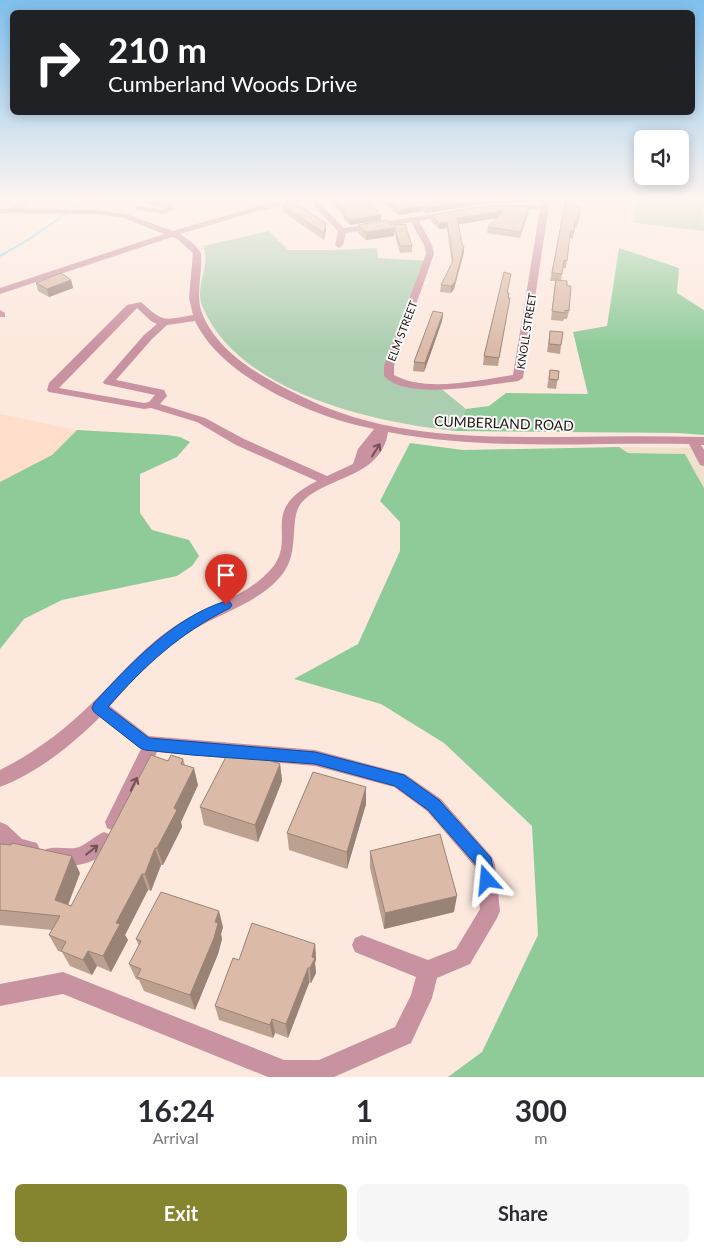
<!DOCTYPE html>
<style>
body{margin:0;font-family:Lato,sans-serif;background:#f7f7f7;color:#2b2b33;height:100vh;display:flex;flex-direction:column;font-size:19px;white-space:nowrap}
*{box-sizing:border-box;margin:0}
p{font-size:16px;color:#7c7c81}
.icon{flex:none;width:28px;height:28px;fill:none;stroke:currentColor;stroke-width:2;stroke-linecap:round;stroke-linejoin:round}
.map{position:relative;height:1077px;overflow:hidden}
.sheet{display:flex;flex-direction:column;background:#fff;flex:1}
.sheet>*{flex:none}
.banner{position:absolute;left:10px;top:10px;width:685px;height:105px;border-radius:8px;box-shadow:0 2px 12px #0003;background:#202124;color:#fff;overflow:hidden}
.tools{position:absolute;left:634px;top:130px;display:grid;gap:10px}
.tools a{display:grid;place-items:center;width:55px;height:55px;border-radius:8px;background:#fff;box-shadow:0 2px 12px #0003;font-size:25px}
.pin{position:absolute;display:grid;place-items:center;width:42px;height:42px;color:#fff;margin:-51px -21px;border-radius:50% 50% 50% 0;rotate:-45deg;box-shadow:0 0 5px #0007}
.pin .icon{rotate:45deg}
.me{position:absolute;width:55px;margin:-28px;rotate:342deg;stroke-linejoin:round;filter:drop-shadow(0 0 4px #0008)}
.turn{display:flex;align-items:center;gap:18px;height:105px;padding:0 15px;font-size:22px}
.turn .icon{width:65px;height:65px;stroke-width:2.5}
.turn b{display:block;font-size:35px;line-height:42px}
.eta{display:flex;justify-content:space-evenly;align-items:center;height:85px;text-align:center}
.eta b{font-size:30px;font-weight:700;line-height:35px}
.action{display:flex;gap:10px;margin-top:auto;padding:10px 15px}
.action a{flex:1;height:58px;border-radius:8px;background:#84852e;color:#fff;font-size:20px;font-weight:700;line-height:58px;text-align:center}
.action a+a{background:#f7f7f7;color:#2b2b33}
.map>svg:first-child{display:block}
</style>
<div class="map">
<svg width="704" height="1077" viewBox="0 0 704 1077">
<rect width="100%" height="100%" fill="#fce8dd"/>
<polygon fill="#ffdecb" points="0,414 77,430 52,455 0,482"/>
<polygon fill="#efe1ce" points="619,447 704,448 704,488 685,454 628,453"/>
<g fill="#abceb0">
<polygon points="637,198 703,198 704,231 634,223"/>
<path d="M269,231l19,19h45l44,-2 1,10 51,3 -40,105 3,13 46,7 28,23 -11,22c-83,-9 -215,-38 -252,-123 -10,-21 9,-42 0,-62z"/>
</g>
<g fill="#8fcb99">
<polygon points="619,248 679,268 677,293 704,310 704,435 677,433 455,431 466,409 489,406 506,393 588,394 573,332 607,326"/>
<polygon points="77,430 167,435 180,437 190,442 177,457 140,474 140,513 152,530 189,540 199,556 192,566 177,576 62,600 24,619 0,649 0,482 52,455"/>
<polygon points="410,443 463,450 619,447 628,453 685,454 704,488 704,1077 448,1077 482,1052 538,935 532,826 444,743 381,704 294,679 358,644 400,551 400,522 380,501"/>
</g>
<g fill="none" stroke-linecap="round" stroke-linejoin="round">
<g stroke="#82d1f6" stroke-width="2">
<polyline points="73,208 87,198"/>
<polyline points="0,256 31,238 67,213"/>
</g>
<g fill="#c992a0" fill-rule="evenodd">
<path d="M26,198h9l-14,11 75,1 30,4 47,17 96,-28 25,-5h20l30,30 109,-17v4l-34,6 13,24 2,9 -40,112v9c32,18 84,5 119,0l27,-166h-44l-4,-2 4,-2h45l1,-7h8l-27,180 -5,3c-31,4 -112,20 -134,-5v-10l42,-112 -2,-9 -13,-23 -65,11 -3,12 -4,3 -4,-3 3,-14 -30,-31 -54,12 -74,22 13,9 8,10c2,20 -6,41 1,60 13,33 45,55 75,71 28,15 56,28 87,36 66,18 136,17 204,17 45,-1 91,-1 136,0v8h-3l3,5v16l-4,-1 -11,-21c-100,-2 -202,7 -301,-12 -7,45 -56,43 -84,68 -18,16 -1,52 -24,77 -22,26 -58,35 -87,53 -32,20 -58,47 -83,76l39,30 166,14 90,24 36,25 51,58 3,7 5,47 -3,7 -27,46 -33,14 -5,20 -21,45 -77,34h-66l-205,-83 -63,12v-22l63,-12 221,88h35l76,-33 16,-32 5,-18 -61,-25 -3,-7 3,-7 7,-3 66,25 28,-11 24,-40 -4,-41 -49,-57 -33,-24 -79,-21 -158,-14 -36,76 -7,3 -7,-3 -2,-6 36,-73 -41,-32c-28,28 -63,56 -100,70v-17c34,-17 65,-40 92,-67 31,-30 51,-57 89,-81 29,-18 68,-26 91,-54 26,-32 -15,-57 45,-87l-81,-36 -39,-23 -46,-14 -7,1 -95,-17 -2,-2 2,-7 78,-78 14,-3c23,21 22,18 52,13l-4,-17 4,-45 -16,-14 -5,-2 -172,57v-6l164,-54 -40,-16 -28,-4 -96,-1v-4h11zM137,308l14,13 6,3 -13,11 -41,47 1,2 51,11 -6,7 -5,1 -85,-15zM195,321c27,57 120,97 179,108l-16,20 -5,15 -26,12 -83,-37 -39,-21 -45,-14 7,-8 -3,-6 -48,-10 36,-41 15,-14z"/>
<polygon points="146,200 171,204 176,209 163,214 136,210 136,206 139,206 163,210 166,208 146,204"/>
<polygon points="0,310 5,313 5,317 0,317"/>
<path d="M0,822l7,3 15,14 15,4 3,7 -3,7c-15,5 -27,-4 -37,-13z"/>
<path d="M104,832l7,3 3,6c-11,23 -46,30 -68,22l-3,-7 3,-7c10,-3 19,0 29,-1 11,-2 19,-12 29,-16z"/>
</g>
</g>
<g fill="#bca190">
<polygon points="331,198 366,198 381,220 350,225 343,218 343,214 331,203"/>
<polygon points="379,198 506,198 505,204 483,204 425,213 423,211 398,215"/>
<polygon points="566,198 576,207 578,221 577,228 574,228 573,239 570,238 569,240 566,268 563,268 561,280 567,286 569,311 567,319 564,319 563,321 551,320 555,281 550,281"/>
<polygon points="283,206 326,223 326,230 324,240 283,212"/>
<polygon points="529,206 528,213 520,238 487,233 488,227 496,218 458,224 464,252 454,289 451,293 440,292 441,285 452,263 447,228 439,229 431,221 432,215"/>
<polygon points="358,225 394,228 394,225 412,246 412,252 400,253 394,232 394,236 366,240 358,233"/>
<polygon points="71,280 73,288 49,297 38,291 36,283"/>
<polygon points="508,293 509,293 508,298 498,366 483,365 484,356"/>
<polygon points="443,313 442,321 424,372 413,371 414,362"/>
<polygon points="550,331 561,345 560,354 547,352"/>
<polygon points="550,370 559,371 556,389 547,388"/>
<polygon points="183,759 185,765 198,785 181,822 182,827 163,865 161,865 151,891 148,890 125,935 128,940 111,972 97,966 92,975 70,966 62,952 58,951 49,935 52,930 0,925 0,844 80,873 68,904 71,906"/>
<polygon points="280,764 282,781 258,842 204,825 200,807"/>
<polygon points="366,787 366,804 347,869 289,850 287,833"/>
<polygon points="370,851 454,912 384,929 370,868"/>
<polygon points="223,927 221,934 222,939 218,954 195,1010 144,991 139,980 136,979 129,964 139,946 136,939"/>
<polygon points="315,944 316,959 315,963 316,973 311,983 309,983 288,1038 275,1033 273,1038 219,1020 215,1006 239,960"/>
</g>
<g fill="#998376">
<polygon points="483,199 483,204 425,213 425,208"/>
<polygon points="423,206 423,211 398,215 399,210"/>
<polygon points="529,206 528,213 520,238 521,232"/>
<polygon points="503,211 502,217 456,225 457,218"/>
<polygon points="381,215 381,220 350,225 350,220"/>
<polygon points="447,222 447,228 439,229 439,223"/>
<polygon points="326,223 326,230 324,240 324,233"/>
<polygon points="394,228 394,236 366,240 366,232"/>
<polygon points="464,246 464,252 454,289 451,293 451,286"/>
<polygon points="71,280 73,288 49,297 47,289"/>
<polygon points="443,313 442,321 424,372 425,363"/>
<polygon points="280,764 282,781 258,842 255,825"/>
<polygon points="194,768 198,785 181,822 182,827 163,865 157,848 174,808"/>
<polygon points="366,787 366,804 347,869 347,852"/>
<polygon points="155,848 161,865 151,891 145,874"/>
<polygon points="72,856 80,873 64,916 55,900"/>
<polygon points="142,874 148,890 125,935 128,940 111,972 103,956 116,923"/>
<polygon points="457,896 454,912 384,929 385,913"/>
<polygon points="219,911 223,927 221,934 222,939 218,954 195,1010 190,995"/>
<polygon points="315,944 316,959 315,963 316,973 311,983 310,968"/>
<polygon points="88,951 97,966 92,975 83,960"/>
<polygon points="308,968 309,983 288,1038 286,1024"/>
<polygon points="272,1019 275,1033 273,1038 270,1025"/>
</g>
<g fill="#dbbba8" stroke="#998376">
<polygon points="332,198 366,198 381,215 350,220 342,213 346,213"/>
<polygon points="385,198 506,198 483,199 425,208 423,206 399,210"/>
<polygon points="566,198 577,198 576,207 580,207 578,221 575,221 574,232 571,231 570,234 567,261 564,260 562,274 552,273"/>
<polygon points="296,204 326,223 324,233 283,206"/>
<polygon points="484,206 529,206 521,232 488,227 503,211 457,218 462,244 464,246 455,282 451,286 441,285 453,261 447,222 439,223 432,215"/>
<polygon points="387,220 394,228 366,232 358,225"/>
<polygon points="405,224 412,246 400,246 394,225"/>
<polygon points="504,272 511,274 507,293 509,293 508,298 510,298 499,358 484,356"/>
<polygon points="61,273 71,280 47,289 36,283"/>
<polygon points="556,280 567,281 567,286 571,286 569,311 565,310 565,313 552,311"/>
<polygon points="433,311 443,313 425,363 414,362"/>
<polygon points="550,331 563,332 561,345 549,344"/>
<polygon points="550,370 559,371 558,380 549,379"/>
<polygon points="241,750 280,764 255,825 200,807 228,753 239,756"/>
<polygon points="151,755 168,761 171,755 183,759 181,764 194,768 174,808 177,810 157,848 155,848 145,874 142,874 116,923 120,924 103,956 88,951 83,960 61,951 66,942 49,935 60,916 0,910 0,844 11,845 12,843 72,856 55,900 71,906"/>
<polygon points="313,772 366,787 347,852 287,833"/>
<polygon points="440,834 457,896 385,913 370,851"/>
<polygon points="161,892 219,911 215,922 218,923 214,938 190,995 137,977 141,969 129,964 141,941 136,939"/>
<polygon points="252,923 315,944 312,957 315,958 310,968 308,968 286,1024 272,1019 270,1025 215,1006 233,958 239,960"/>
</g>
<defs><path id="oneway-shaft" d="M-6 0H5M1.5-3L5.5 0L1.5 3" fill="none" stroke-width="1.6" stroke-linecap="round" stroke-linejoin="round" transform="scale(1.25)"/></defs>
<g stroke="#745356">
<use href="#oneway-shaft" transform="translate(376 450) rotate(-58)"/>
<use href="#oneway-shaft" transform="translate(134 784) rotate(-64)"/>
<use href="#oneway-shaft" transform="translate(92 850) rotate(-38)"/>
</g>
<linearGradient id="sky" x2="0" y2="1"><stop stop-color="#7fc0ee"/><stop offset="0.57" stop-color="#fef5f0"/><stop offset="1" stop-color="#fef5f0" stop-opacity="0"/></linearGradient>
<rect width="704" height="349" fill="url(#sky)"/>
<path fill="#1a73e8" stroke="#114b97" d="M226,601l4,1 2,3 -2,3c-50,25 -85,57 -122,99l41,31 166,14 89,23 35,25 52,58 4,22 -2,5 -6,3 -6,-3 -3,-18 -50,-57 -33,-24 -80,-22 -123,-9 -47,-5 -5,-2 -46,-36 -2,-4 2,-5c36,-39 80,-86 132,-102z"/>
<g text-anchor="middle" dominant-baseline="central" stroke-width="4" stroke-linejoin="round" paint-order="stroke">
<g font-size="11" fill="#1f140d" stroke="#fafafa">
<text transform="translate(402 331) rotate(-69)">ELM STREET</text>
<text transform="translate(526 331) rotate(-81)">KNOLL STREET</text>
</g>
<g font-size="14" fill="#1f140d" stroke="#fafafa">
<text transform="translate(504 423) rotate(2)">CUMBERLAND ROAD</text>
</g>
</g>
</svg>
<div class="tools">
<a><svg class="icon" aria-label="sound" viewBox="0 0 24 24"><path d="M4 9h4l5-4v14l-5-4H4zM17 9q2 3 0 6"/></svg></a>
</div>
<div class="pin" style="left:226px;top:605px;background:#d93025"><svg class="icon" aria-label="arrive" viewBox="0 0 24 24"><path d="M6 21V4h12l-3 4 3 4H6"/></svg></div>
<svg class="me" style="left:487px;top:880px" viewBox="-20 -20 40 40"><path d="M0-17L14 15 0 8-14 15z" fill="#1a73e8" stroke="#fff" stroke-width="4"/></svg>
<div class="banner">
<div class="turn"><svg class="icon" aria-label="right" viewBox="0 0 24 24"><path d="M7 20v-9h11M14 6l5 5-5 5"/></svg><div><b>210 m</b>Cumberland Woods Drive</div></div>
</div>
</div>
<section class="sheet">
<div class="eta">
<div><b>16:24</b><p>Arrival</p></div>
<div><b>1</b><p>min</p></div>
<div><b>300</b><p>m</p></div>
</div>
<div class="action"><a>Exit</a><a>Share</a></div>
</section>
